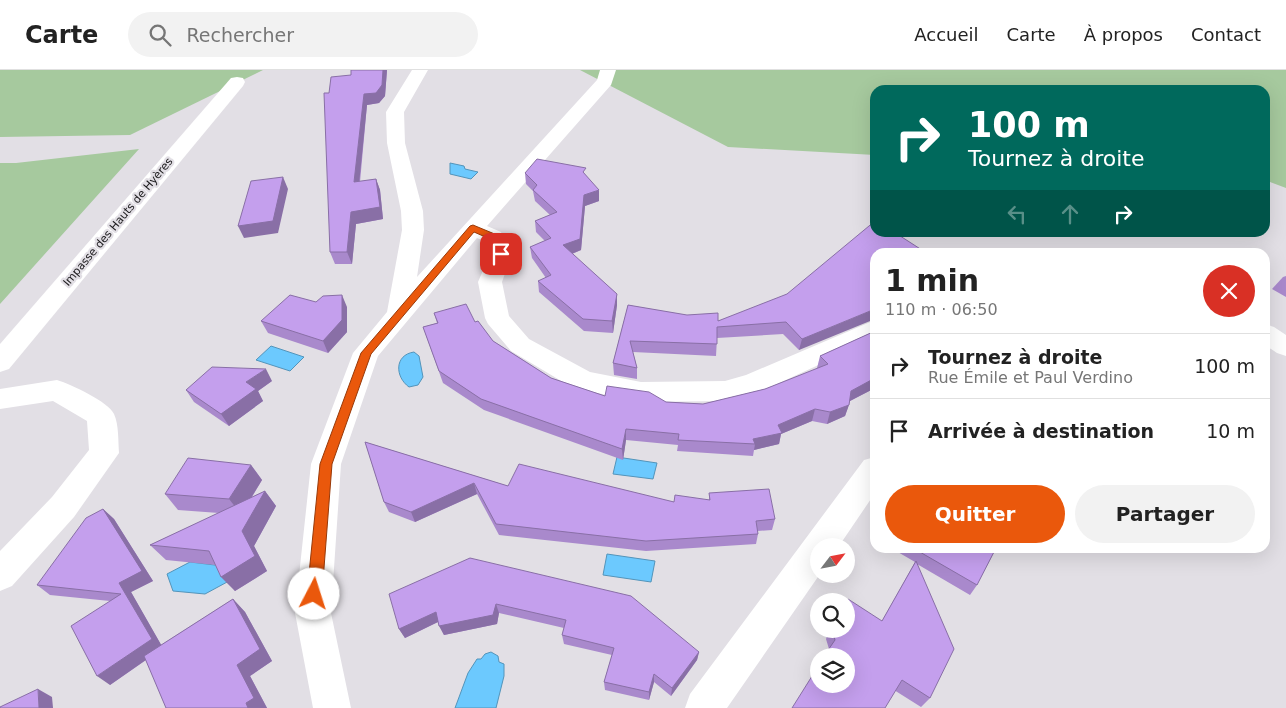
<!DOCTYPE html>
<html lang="fr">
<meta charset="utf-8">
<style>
body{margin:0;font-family:"DejaVu Sans",sans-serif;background:#f2f2f2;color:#222;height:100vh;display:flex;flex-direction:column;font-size:19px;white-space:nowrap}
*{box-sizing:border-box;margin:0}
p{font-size:16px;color:#767676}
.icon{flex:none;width:28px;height:28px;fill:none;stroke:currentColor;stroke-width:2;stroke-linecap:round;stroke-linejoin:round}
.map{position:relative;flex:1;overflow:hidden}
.drawer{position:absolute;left:870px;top:178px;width:400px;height:305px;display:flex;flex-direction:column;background:#fff;border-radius:15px;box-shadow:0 5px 20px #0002}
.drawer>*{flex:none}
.banner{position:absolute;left:870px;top:15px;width:400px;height:152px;border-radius:15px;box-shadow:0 5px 20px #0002;background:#00695c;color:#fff;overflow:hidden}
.needle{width:32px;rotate:58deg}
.fabs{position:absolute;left:810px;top:468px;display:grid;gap:10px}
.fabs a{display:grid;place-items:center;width:45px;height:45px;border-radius:50%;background:#fff;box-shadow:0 5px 20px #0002;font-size:25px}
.pin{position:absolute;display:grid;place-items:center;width:42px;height:42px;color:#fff;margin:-21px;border-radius:10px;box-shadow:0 2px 8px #0006}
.me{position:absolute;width:55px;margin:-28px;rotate:5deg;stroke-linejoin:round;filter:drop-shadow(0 0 4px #0008)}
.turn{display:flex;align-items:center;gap:18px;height:105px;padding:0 15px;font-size:22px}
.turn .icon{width:65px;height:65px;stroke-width:2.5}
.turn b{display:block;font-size:35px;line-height:42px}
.lanes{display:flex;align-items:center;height:48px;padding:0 15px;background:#0003;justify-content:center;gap:25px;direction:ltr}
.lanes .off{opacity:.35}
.round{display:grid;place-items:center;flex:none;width:52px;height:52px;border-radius:26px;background:#f2f2f2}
.headline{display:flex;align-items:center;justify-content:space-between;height:85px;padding:0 15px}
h1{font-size:30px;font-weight:800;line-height:38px}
.action{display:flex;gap:10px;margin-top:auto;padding:10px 15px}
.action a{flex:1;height:58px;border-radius:30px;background:#ea580c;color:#fff;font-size:20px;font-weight:800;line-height:58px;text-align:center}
.action a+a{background:#f2f2f2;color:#222}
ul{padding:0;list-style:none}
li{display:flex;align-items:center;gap:15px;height:65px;padding:0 15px;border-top:1px solid #e0e0e0}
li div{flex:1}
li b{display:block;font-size:19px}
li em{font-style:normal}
header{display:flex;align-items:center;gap:30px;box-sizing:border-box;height:70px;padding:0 25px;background:#fff;border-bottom:1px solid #e0e0e0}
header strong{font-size:24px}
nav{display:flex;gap:28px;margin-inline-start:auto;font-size:18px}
.search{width:350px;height:45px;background:#f2f2f2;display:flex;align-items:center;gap:12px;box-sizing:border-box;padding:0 18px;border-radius:28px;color:#767676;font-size:19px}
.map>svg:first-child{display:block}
</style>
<header>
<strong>Carte</strong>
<div class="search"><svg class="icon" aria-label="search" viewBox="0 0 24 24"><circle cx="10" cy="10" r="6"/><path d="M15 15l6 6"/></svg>Rechercher</div>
<nav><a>Accueil</a><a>Carte</a><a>À propos</a><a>Contact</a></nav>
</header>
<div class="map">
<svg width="1286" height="638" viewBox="0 0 1286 638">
<rect width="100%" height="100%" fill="#e2dfe5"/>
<g fill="#a6c99e">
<polygon points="0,0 263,0 130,65 0,67"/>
<polygon points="580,0 1286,0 1286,118 1265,110 1265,20 875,20 875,85 728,77"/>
<polygon points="139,79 0,234 0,93 16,93"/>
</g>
<g fill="#6cc9fe" stroke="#5394ba">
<polygon points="450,93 464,96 465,99 478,102 471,109 450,104"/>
<polygon points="271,276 304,287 290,301 256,290"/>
<path d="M414,282l5,4 4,21 -5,8 -9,2c-14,-10 -15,-32 5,-35z"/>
<polygon points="617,387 657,393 653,409 613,404"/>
<polygon points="607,484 655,491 651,512 603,505"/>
<polygon points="190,492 223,496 229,511 205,524 173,521 167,504"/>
<polygon points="491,582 498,586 499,592 504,594 504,606 496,638 455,638 468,603 477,589 481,589 485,584"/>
</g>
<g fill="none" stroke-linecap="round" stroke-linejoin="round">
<g fill="#fff" fill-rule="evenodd">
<polygon points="412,0 428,0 404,42 405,73 423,141 424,160 417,207 597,10 600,0 616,0 611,15 487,156 501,162 512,184 502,212 509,246 529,269 590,302 641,312 725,311 746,305 875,250 875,269 764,320 725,331 641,332 573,318 511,281 488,254 485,248 478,212 490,184 484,171 477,168 378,286 341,394 331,543 351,638 313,638 295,543 311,394 353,283 387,242 402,160 401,141 387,73 386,42"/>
<polygon points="237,7 243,8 245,12 243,16 9,299 0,302 0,274 231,8"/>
<polygon points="1265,254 1274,257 1286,265 1286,286 1277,283 1265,275"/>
<path d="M57,310c13,4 52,22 57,34 5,11 4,27 5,39l-45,64 -62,69 -12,5v-40l52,-54 37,-47 -2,-29 -34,-20 -53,8v-20z"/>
<polygon points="875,387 875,423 839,476 819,476 820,504 727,638 685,638 690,624 864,390"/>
</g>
</g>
<g fill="#a989cc">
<polygon points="351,0 387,0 385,26 379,33 367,35 360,112 376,109 380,120 383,149 356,154 352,194 335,194 330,182 329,23 351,5"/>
<polygon points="525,103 586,106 599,131 585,136 581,180 572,184 617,224 617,235 613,263 584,261 539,222 538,211 546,208 532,188 530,177 545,171 536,162 535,151 550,145 535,131 533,121 526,114"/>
<polygon points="925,182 799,280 783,264 717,268 716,286 633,282 637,298 637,309 614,305 613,293 628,235 718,251"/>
<polygon points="1286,206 1286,227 1272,219 1283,207"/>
<polygon points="316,232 347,237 347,262 328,283 268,263 261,251"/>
<polygon points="434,243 475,252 493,271 551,308 605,326 666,332 703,334 765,319 818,299 817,298 820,286 875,261 875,318 850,331 845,346 827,354 812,351 781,364 779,374 754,380 753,386 677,381 678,375 626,370 623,390 484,340 443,313 423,257 437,253"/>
<polygon points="272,311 258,321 263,331 229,356 194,332 186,320"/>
<polygon points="365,372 508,416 674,432 709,430 709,423 775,449 772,460 757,461 758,464 756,474 646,481 499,465 477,424 415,452 389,442 384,432"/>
<polygon points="251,395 262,410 252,427 265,421 276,436 254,476 267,501 235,521 216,495 166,490 150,475 219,443 178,440 165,424"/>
<polygon points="103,439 114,449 153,511 131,522 161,575 233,529 245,542 272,591 250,606 267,638 166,638 146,590 110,615 110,531 50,525 37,515"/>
<polygon points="891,478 996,478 977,515 970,525 917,494 930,628 921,637 829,579 826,569 830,559 846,559 882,551 915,492"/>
<polygon points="470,488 699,582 697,590 671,626 654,612 649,630 605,620 604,612 612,585 564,574 562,565 564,558 499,543 497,554 444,565 438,552 405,568 399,559"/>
</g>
<g fill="#896fa6">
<polygon points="383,0 387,0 385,26 379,33 367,35 358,124 354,112 364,24"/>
<polygon points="283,107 288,119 278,163 244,168 238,156"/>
<polygon points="376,109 380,120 383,149 356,154 352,194 347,182 351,142"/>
<polygon points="599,120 599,131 585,136 581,180 564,187 563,175 584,125"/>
<polygon points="617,224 617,235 613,263 612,251"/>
<polygon points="342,225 347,237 347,262 328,283 323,271"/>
<polygon points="875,239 875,249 799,280 802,269"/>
<polygon points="266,299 272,311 258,321 263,331 229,356 221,344 246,312"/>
<polygon points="875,308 875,318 848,332 851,321"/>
<polygon points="849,335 845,346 827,354 830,342"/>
<polygon points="815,339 812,351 781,364 779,374 754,380 755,374 753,369 778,355"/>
<polygon points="626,359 626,370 623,390 622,379"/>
<polygon points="251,395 262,410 241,444 229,429"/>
<polygon points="474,413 477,424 415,452 411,442"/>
<polygon points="265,421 276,436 254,476 267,501 235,521 221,507 242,461"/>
<polygon points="103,439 114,449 153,511 131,522 163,578 110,615 97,606 152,569 119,513"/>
<polygon points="233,529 245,542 272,591 250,606 267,638 248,638 246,633 237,595"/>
<polygon points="496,534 499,543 497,554 444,565 439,556"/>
<polygon points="436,542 440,551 405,568 399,559"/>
<polygon points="699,582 697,590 671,626 672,618"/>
<polygon points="654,604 654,612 649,630 649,622"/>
<polygon points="38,619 52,627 53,638 39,638"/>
</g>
<g fill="#c49fed" stroke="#896fa6">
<polygon points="351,0 383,0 382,15 376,23 364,24 354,112 376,109 380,137 351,142 347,182 330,182 324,23 329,23 331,7 351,5"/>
<polygon points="537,89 586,98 583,102 599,120 584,125 580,169 563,175 617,224 612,251 583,249 538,211 551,205 530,177 551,168 535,151 557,142 533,120 537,115 525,103"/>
<polygon points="283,107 273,151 238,156 251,111"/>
<polygon points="875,151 875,162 894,162 925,182 875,182 875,239 802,269 786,252 717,257 717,274 630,271 637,298 613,293 628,235 687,245 718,243 718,251 787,224"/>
<polygon points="290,225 316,232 323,226 342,225 342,250 323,271 261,251"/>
<polygon points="466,234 475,252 478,251 493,271 551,308 605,326 607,316 649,322 666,332 703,334 765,319 828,294 820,286 875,261 875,308 851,321 849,335 830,342 815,339 778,355 782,363 753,369 755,374 678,370 679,364 626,359 622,379 481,329 439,301 423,257 438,253 434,243"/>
<polygon points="212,297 266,299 246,312 256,319 221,344 186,320"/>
<polygon points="365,372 508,416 519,394 674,432 675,425 710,430 709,423 769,419 775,449 756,451 758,464 646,471 496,454 474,413 411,442 384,432"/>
<polygon points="188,388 251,395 229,429 165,424"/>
<polygon points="265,421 242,461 255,486 221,507 209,481 150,475"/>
<polygon points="103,439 142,501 119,513 152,569 97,606 71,556 121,524 37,515 86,448"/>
<polygon points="913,478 996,478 977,515"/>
<polygon points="470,488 631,526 699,582 672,618 654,604 649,622 604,612 614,578 562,565 566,550 496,534 493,545 439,556 436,542 399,559 389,524"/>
<polygon points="916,491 954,579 930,628 902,610 885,638 792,638 819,595 819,614 846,614 846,586 824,586 835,570 832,559 846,559 846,533 848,529 882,551"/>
<polygon points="233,529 260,579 237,595 254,628 246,633 248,638 166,638 144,586"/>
<polygon points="38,619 39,638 0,638 0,637"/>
</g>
<polygon fill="#ea580c" stroke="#983908" points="473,155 497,165 505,184 504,186 497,186 490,169 474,162 371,284 332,394 322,524 319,529 314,531 309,529 307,524 320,394 361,283 470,156"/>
<g text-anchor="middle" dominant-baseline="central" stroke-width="4.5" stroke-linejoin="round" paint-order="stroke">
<g font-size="11" fill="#1a191b" stroke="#e2dfe5">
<text transform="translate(118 152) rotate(-50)">Impasse des Hauts de Hyères</text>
</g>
</g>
</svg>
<div class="fabs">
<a><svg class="needle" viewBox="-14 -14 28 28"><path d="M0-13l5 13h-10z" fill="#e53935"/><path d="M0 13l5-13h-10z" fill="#767676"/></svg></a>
<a><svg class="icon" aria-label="search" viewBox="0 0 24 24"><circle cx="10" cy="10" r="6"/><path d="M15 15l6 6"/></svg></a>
<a><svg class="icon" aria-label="layers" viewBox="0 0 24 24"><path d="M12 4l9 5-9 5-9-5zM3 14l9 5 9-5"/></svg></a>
</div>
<div class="pin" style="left:501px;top:184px;background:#d93025"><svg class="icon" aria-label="arrive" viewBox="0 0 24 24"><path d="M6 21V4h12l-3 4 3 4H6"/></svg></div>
<svg class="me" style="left:314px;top:524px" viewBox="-20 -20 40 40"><circle r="19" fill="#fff"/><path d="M0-13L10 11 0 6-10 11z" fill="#ea580c"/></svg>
<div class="banner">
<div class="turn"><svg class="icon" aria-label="right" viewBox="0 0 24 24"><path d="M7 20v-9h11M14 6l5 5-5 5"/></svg><div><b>100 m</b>Tournez à droite</div></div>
<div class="lanes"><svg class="icon off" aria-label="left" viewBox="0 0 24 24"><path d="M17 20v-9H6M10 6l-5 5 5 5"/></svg><svg class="icon off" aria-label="ahead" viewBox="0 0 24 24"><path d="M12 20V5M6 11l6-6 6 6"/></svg><svg class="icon" aria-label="right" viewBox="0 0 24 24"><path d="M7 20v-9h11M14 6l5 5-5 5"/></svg></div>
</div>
<section class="drawer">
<div class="headline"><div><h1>1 min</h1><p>110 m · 06:50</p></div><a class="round" style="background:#d93025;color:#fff"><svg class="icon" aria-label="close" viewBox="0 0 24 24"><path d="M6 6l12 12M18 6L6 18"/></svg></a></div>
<ul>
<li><svg class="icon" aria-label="right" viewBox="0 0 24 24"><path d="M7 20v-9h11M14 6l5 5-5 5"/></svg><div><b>Tournez à droite</b><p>Rue Émile et Paul Verdino</p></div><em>100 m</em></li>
<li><svg class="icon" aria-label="arrive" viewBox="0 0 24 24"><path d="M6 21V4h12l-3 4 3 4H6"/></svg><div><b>Arrivée à destination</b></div><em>10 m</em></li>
</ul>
<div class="action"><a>Quitter</a><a>Partager</a></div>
</section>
</div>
